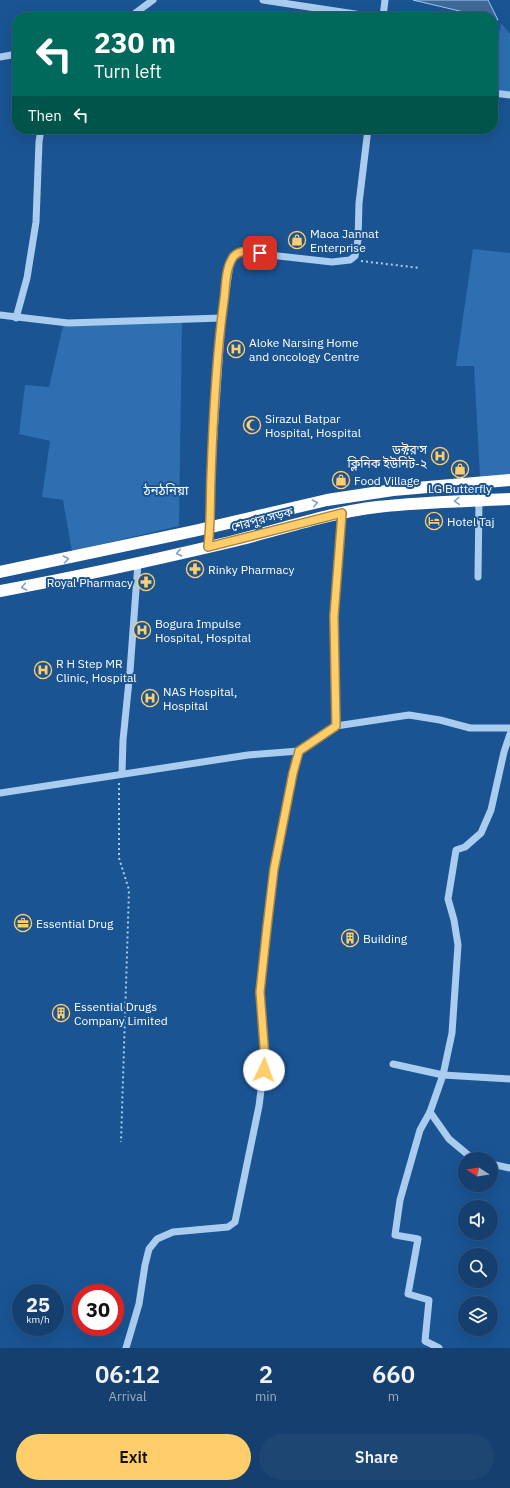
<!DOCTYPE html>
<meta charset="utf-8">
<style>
body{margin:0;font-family:"IBM Plex Sans","Noto Sans Bengali",sans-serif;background:#1d4673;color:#f1f3f6;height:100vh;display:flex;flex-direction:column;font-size:15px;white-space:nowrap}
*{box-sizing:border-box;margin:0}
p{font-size:13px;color:#9dafc2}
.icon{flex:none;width:22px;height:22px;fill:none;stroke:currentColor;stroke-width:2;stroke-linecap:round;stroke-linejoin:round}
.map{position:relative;height:1348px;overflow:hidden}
.drawer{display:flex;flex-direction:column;background:#143f6e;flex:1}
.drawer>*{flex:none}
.guide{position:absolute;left:12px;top:12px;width:486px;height:122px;border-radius:16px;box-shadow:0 4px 16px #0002,0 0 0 1px #335881;background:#00695c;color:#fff;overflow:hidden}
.needle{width:26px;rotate:282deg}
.buttons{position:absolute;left:458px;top:1152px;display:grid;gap:8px}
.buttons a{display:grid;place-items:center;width:40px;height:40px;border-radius:50%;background:#143f6e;box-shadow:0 4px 16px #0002,0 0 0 1px #335881;font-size:20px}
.speed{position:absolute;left:12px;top:1284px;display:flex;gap:8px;font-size:20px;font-weight:700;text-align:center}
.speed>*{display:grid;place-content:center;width:52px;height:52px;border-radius:50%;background:#143f6e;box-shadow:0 4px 16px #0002,0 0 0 1px #335881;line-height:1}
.speed small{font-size:10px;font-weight:400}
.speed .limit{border:6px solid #d22;background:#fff;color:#111}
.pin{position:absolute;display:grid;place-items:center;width:34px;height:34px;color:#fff;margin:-17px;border-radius:8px;box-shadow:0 2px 6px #0006}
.me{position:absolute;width:44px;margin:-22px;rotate:3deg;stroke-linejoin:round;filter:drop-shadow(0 0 3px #0008)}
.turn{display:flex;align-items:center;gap:14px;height:84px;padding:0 16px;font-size:18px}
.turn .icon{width:52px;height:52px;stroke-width:2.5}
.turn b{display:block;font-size:28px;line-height:34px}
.then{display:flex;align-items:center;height:38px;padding:0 16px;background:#0003;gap:8px;font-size:15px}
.eta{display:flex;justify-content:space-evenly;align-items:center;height:68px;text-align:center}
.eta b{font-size:24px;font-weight:600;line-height:28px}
.button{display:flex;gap:8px;margin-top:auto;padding:8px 16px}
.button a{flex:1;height:46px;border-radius:24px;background:#ffcd69;color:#111;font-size:16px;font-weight:600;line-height:46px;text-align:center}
.button a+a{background:#1d4673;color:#f1f3f6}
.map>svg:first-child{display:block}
</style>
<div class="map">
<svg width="510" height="1348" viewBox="0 0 510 1348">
<rect width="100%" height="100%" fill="#1a5493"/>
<g fill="#2d6fb1">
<polygon points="501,23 510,34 510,92 493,90 493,70"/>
<polygon points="473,249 510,253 510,475 480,477 474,366 456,366"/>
<polygon points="182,321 179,526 72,551 63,500 42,497 50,441 19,434 25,385 49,387 63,326"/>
</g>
<polygon fill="#3f6996" stroke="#9dc8f2" points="413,0 488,0 498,20 493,19 493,17 485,17"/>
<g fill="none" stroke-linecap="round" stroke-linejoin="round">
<g stroke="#aacdef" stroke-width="2" stroke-dasharray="2 3" stroke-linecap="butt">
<polyline points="361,261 420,268"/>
<polyline points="119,783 119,858 129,890 121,1142"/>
</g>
<g stroke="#aacdef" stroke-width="7">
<polyline points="263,0 375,17"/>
<polyline points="130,17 153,0"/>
<polyline points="383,17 385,0"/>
<polyline points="0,57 17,54"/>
<polyline points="493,93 510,95"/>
<polyline points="0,315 68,323 222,318"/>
<polyline points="16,318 27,278 36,222 39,142 41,129"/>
<polyline points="208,547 210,527 211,478 222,318 230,265 235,255 242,252 332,262 350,260 355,256 358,240 359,203 368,129"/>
<polyline points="478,577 479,500"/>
<polyline points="336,726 334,616 342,513"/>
<polyline points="122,773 123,740 130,671 138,563"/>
<polyline points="0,793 248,755 299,751 336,726 409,715 440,720 470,728 510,728"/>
<polyline points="393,1064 443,1075 510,1079"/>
<polyline points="430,1112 420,1130 400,1200 395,1235 418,1239 408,1294 429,1300 425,1341 439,1348"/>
<polyline points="473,1159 449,1139 430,1112 443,1075 452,1033 458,945 454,920 448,899 456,850 465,847 481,833 491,810 504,752 510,734"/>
<polyline points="491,1164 510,1168"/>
<polyline points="126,1348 139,1304 145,1265 149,1249 157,1239 173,1232 228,1227 235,1222 259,1106 265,1058 260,992 274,869 293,773 299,751"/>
</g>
<g stroke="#fff" stroke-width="12">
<polyline points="0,572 194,531 327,500 393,490 510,480"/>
<path d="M0,591c77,-14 154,-31 230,-49 50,-12 97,-29 147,-35 44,-5 89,-6 133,-8"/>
</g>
</g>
<defs><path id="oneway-chevron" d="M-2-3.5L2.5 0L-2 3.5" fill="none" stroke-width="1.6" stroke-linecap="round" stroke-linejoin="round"/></defs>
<g stroke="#81a1c4">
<use href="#oneway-chevron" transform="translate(457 501) rotate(178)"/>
<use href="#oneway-chevron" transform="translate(315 503) rotate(-13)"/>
<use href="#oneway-chevron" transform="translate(179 553) rotate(167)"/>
<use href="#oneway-chevron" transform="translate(66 559) rotate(-12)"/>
<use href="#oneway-chevron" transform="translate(24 587) rotate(169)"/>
</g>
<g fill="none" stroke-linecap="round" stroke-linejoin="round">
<g stroke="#a68544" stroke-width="10">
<path id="route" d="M260,253c-8,-1 -19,-4 -26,3 -9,11 -8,31 -10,44 -8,58 -11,118 -13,177 -1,23 0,46 -3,70l134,-34 -8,103 2,110 -37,25 -6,22 -19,96 -7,58 -7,65 5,66 -1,12"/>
</g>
<use href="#route" stroke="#ffcd69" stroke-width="7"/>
</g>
<defs>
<g id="shop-ring" transform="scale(0.9)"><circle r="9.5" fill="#1a5493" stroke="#ffcd69" stroke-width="1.5"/><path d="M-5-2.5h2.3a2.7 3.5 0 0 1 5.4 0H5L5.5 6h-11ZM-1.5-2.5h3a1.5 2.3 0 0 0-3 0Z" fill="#ffcd69"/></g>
<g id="hospital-ring" transform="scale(0.9)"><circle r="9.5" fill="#1a5493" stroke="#ffcd69" stroke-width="1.5"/><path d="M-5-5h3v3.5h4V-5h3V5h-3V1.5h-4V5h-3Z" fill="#ffcd69"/></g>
<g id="mosque-ring" transform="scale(0.9)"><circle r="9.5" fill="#1a5493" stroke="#ffcd69" stroke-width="1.5"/><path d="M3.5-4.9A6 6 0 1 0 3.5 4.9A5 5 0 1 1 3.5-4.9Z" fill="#ffcd69"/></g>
<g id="hotel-ring" transform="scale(0.9)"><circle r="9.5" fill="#1a5493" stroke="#ffcd69" stroke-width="1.5"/><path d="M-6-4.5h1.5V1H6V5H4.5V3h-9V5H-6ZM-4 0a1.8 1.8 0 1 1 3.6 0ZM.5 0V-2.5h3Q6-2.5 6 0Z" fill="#ffcd69"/></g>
<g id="pharmacy-ring" transform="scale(0.9)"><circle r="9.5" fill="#1a5493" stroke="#ffcd69" stroke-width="1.5"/><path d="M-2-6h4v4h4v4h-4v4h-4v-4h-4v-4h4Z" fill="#ffcd69"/></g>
<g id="office-ring" transform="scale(0.9)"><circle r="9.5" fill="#1a5493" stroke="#ffcd69" stroke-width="1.5"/><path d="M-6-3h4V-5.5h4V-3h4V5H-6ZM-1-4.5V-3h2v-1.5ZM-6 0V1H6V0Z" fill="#ffcd69"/></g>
<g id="building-ring" transform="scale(0.9)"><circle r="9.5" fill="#1a5493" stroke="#ffcd69" stroke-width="1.5"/><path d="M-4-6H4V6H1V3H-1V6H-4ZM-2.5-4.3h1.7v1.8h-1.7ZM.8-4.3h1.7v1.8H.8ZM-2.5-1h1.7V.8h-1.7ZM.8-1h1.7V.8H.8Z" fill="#ffcd69"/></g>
</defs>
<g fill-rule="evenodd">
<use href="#shop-ring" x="297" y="240"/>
<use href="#hospital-ring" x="236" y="349"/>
<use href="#mosque-ring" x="252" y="425"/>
<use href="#hospital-ring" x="440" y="456"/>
<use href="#shop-ring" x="460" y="469"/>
<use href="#shop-ring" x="341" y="480"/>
<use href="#hotel-ring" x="434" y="521"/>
<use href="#pharmacy-ring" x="195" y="569"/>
<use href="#pharmacy-ring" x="146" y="582"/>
<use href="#hospital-ring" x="142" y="630"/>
<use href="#hospital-ring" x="43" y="670"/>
<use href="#hospital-ring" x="150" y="698"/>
<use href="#office-ring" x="23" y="923"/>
<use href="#building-ring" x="350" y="938"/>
<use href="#building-ring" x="61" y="1013"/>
</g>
<g text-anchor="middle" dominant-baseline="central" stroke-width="4" stroke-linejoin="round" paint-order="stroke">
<g font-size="12" fill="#fff" stroke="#1a5493" text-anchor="start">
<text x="310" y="233">Maoa Jannat<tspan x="310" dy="14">Enterprise</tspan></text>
<text x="249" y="342">Aloke Narsing Home<tspan x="249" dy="14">and oncology Centre</tspan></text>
<text x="265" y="418">Sirazul Batpar<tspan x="265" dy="14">Hospital, Hospital</tspan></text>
<text x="427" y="449" text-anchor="end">ডক্টর'স<tspan x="427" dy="14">ক্লিনিক ইউনিট-২</tspan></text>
<text x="354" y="480">Food Village</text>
<text x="460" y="488" text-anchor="middle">LG Butterfly</text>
<text x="447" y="521">Hotel Taj</text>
<text x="208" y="569">Rinky Pharmacy</text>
<text x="133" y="582" text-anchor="end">Royal Pharmacy</text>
<text x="155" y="623">Bogura Impulse<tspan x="155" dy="14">Hospital, Hospital</tspan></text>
<text x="56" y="663">R H Step MR<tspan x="56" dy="14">Clinic, Hospital</tspan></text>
<text x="163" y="691">NAS Hospital,<tspan x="163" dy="14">Hospital</tspan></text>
<text x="36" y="923">Essential Drug</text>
<text x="363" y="938">Building</text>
<text x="74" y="1006">Essential Drugs<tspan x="74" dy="14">Company Limited</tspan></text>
</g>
<g font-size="12" fill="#fff" stroke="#1a5493">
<text transform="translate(262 519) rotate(-15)">শেরপুর সড়ক</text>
</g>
<g font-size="13" fill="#fff" stroke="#1a5493">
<text x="166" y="490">ঠনঠনিয়া</text>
</g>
</g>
</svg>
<div class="buttons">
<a><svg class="needle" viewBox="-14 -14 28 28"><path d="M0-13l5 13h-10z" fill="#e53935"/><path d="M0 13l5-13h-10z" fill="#9dafc2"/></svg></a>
<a><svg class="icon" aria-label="sound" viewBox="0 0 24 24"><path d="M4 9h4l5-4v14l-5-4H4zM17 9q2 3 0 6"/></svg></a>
<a><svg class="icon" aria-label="search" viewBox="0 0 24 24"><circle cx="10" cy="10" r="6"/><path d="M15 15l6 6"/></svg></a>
<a><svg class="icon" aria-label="layers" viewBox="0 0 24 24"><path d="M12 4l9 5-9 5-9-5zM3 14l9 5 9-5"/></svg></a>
</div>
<div class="speed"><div>25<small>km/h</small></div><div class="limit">30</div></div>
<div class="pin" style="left:260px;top:253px;background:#d93025"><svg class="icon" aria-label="arrive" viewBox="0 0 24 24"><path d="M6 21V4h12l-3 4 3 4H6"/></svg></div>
<svg class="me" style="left:264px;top:1070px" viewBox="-20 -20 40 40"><circle r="19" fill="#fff"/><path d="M0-13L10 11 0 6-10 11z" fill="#ffcd69"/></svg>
<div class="guide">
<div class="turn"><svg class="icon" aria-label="left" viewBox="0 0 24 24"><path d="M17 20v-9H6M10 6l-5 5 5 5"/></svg><div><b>230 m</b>Turn left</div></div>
<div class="then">Then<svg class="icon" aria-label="left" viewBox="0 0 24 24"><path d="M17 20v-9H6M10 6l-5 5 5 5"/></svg></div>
</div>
</div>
<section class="drawer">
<div class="eta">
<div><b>06:12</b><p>Arrival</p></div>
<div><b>2</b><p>min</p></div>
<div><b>660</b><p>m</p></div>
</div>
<div class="button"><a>Exit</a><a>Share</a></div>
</section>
